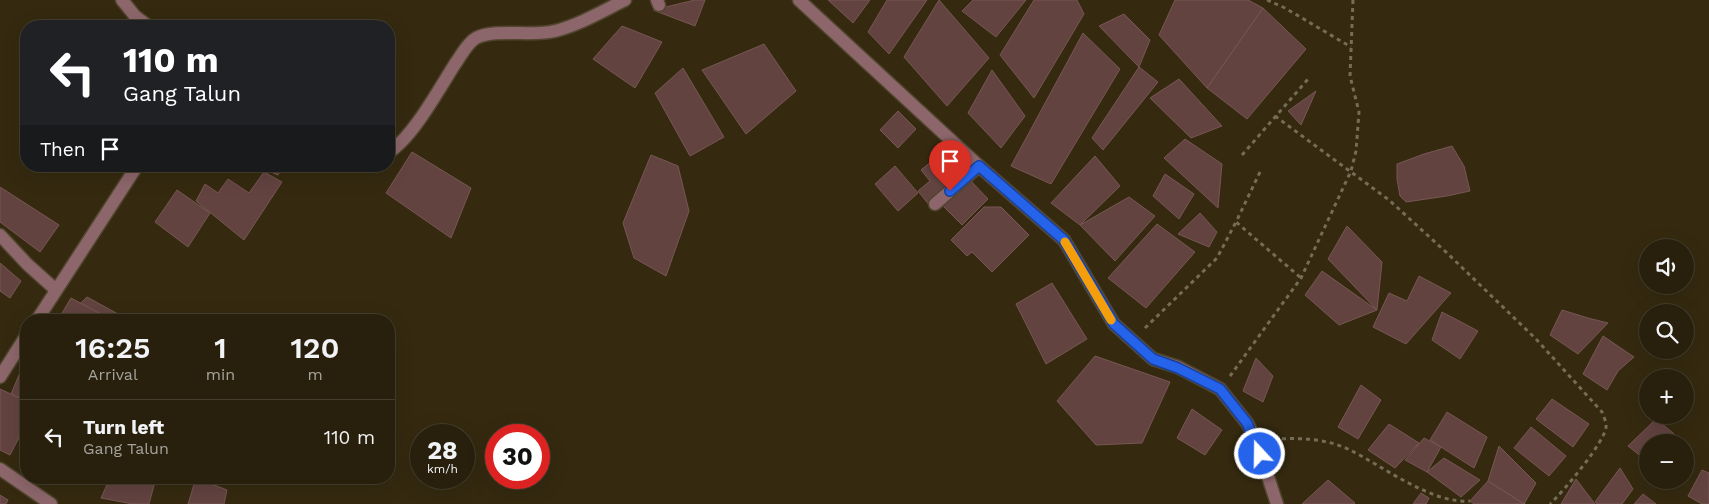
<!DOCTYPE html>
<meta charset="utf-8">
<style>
body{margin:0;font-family:"Work Sans",sans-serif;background:#342d1a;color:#f1f3f6;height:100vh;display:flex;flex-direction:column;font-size:19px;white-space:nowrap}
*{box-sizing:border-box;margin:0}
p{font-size:16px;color:#a5a39d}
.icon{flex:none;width:28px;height:28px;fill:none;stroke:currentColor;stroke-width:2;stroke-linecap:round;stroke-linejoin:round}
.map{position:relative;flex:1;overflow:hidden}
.drawer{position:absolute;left:20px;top:314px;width:375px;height:170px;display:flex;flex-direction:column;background:#28200c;border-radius:20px;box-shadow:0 5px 20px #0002,0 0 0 1px #443e2d}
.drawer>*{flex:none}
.hud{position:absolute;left:20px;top:20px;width:375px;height:152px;border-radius:20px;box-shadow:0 5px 20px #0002,0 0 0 1px #443e2d;background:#202124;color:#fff;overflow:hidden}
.fabs{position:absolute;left:1639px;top:239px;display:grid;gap:10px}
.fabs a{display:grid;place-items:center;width:55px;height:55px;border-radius:50%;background:#28200c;box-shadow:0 5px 20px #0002,0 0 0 1px #443e2d;font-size:25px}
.speed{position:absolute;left:410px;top:424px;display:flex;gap:10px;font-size:25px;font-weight:700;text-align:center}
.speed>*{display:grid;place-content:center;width:65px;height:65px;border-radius:50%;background:#28200c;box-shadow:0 5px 20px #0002,0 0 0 1px #443e2d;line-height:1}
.speed small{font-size:12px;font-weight:400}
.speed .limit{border:8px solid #d22;background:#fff;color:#111}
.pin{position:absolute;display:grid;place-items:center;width:42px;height:42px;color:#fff;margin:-51px -21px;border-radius:50% 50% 50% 0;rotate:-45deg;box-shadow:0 0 5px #0007}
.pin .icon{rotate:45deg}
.me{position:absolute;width:55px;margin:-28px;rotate:339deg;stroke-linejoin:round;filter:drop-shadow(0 0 4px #0008)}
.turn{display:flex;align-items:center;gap:18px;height:105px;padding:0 20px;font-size:22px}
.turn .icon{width:65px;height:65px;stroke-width:2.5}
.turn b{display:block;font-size:35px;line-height:42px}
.then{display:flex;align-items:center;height:48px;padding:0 20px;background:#0003;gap:10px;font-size:19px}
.eta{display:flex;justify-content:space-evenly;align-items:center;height:85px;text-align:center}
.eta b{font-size:30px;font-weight:600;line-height:35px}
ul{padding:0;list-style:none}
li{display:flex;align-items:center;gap:15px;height:75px;padding:0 20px;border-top:1px solid #443e2d}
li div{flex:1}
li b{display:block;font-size:19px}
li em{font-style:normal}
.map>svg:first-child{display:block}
</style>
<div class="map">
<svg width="1709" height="504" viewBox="0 0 1709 504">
<rect width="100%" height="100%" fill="#352a10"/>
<g fill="#624340" stroke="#775753">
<polygon points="695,0 705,0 695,26 653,10"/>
<polygon points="828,0 870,0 853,23"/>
<polygon points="887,0 927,0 889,54 868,32"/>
<polygon points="939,0 989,58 947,106 904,57"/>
<polygon points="973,0 1026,0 996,37 962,11"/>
<polygon points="1034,0 1077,0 1084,14 1034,98 1000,55"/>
<polygon points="1175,0 1248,0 1263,8 1207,88 1159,35"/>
<polygon points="1263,8 1306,49 1247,119 1207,88"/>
<polygon points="1124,14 1150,40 1139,67 1099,26"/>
<polygon points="622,26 662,42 635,88 593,59"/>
<polygon points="1083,33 1120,69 1051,184 1011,166"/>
<polygon points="764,44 796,91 746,134 702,70"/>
<polygon points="1139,67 1158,82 1103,150 1092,138"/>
<polygon points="683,68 724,137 690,156 655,93"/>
<polygon points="992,70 1025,116 1001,148 968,113"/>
<polygon points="1179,79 1222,126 1191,138 1150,98"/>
<polygon points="1316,91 1301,125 1288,111"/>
<polygon points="898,111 916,129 898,148 880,130"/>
<polygon points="1185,139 1222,164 1218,208 1164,158"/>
<polygon points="1452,146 1464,166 1470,191 1447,196 1406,202 1400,196 1397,179 1397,164 1424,154"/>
<polygon points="412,152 471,188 451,238 386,193"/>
<polygon points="651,155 678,166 689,211 666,276 634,258 623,223"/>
<polygon points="1095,156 1120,186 1080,225 1051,203"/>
<polygon points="933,160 946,175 955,168 963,177 930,206 918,191 930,181 921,170"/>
<polygon points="257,166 283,166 278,175"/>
<polygon points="895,166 918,193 898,211 875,184"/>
<polygon points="264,172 282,182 244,240 196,201 205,184 218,193 228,179 249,193"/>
<polygon points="1165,174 1194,194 1179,219 1153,196"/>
<polygon points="970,180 988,199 962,225 940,203"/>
<polygon points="0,187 59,225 40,252 0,222"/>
<polygon points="177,190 210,213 188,247 155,222"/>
<polygon points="1129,197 1155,216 1115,261 1080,225"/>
<polygon points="984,207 1001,207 1029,235 992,272 972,252 967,256 951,240"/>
<polygon points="1200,213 1217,232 1209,247 1178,234"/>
<polygon points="1157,224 1195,252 1146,308 1108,278"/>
<polygon points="1347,226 1382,262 1377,310 1328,259"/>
<polygon points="0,263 21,281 10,298 0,291"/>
<polygon points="1322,271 1377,310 1339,325 1305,295"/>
<polygon points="1419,276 1451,293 1406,344 1373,327 1389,293 1407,301"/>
<polygon points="1052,283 1087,339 1046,364 1016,304"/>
<polygon points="87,297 129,320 63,320"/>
<polygon points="71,298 112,320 58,320"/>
<polygon points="1562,310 1588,318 1608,323 1578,354 1550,335"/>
<polygon points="1442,312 1478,331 1460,359 1432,340"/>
<polygon points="1603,336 1634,357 1618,371 1607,390 1583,374"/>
<polygon points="1095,356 1170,382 1142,443 1096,445 1057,401"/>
<polygon points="1256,358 1273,376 1263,402 1243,391"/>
<polygon points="25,361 26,362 26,401 11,394"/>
<polygon points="1361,385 1381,400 1358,439 1338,427"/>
<polygon points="0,389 26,401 26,424 10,455 0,450"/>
<polygon points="1552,399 1589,424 1573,447 1536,419"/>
<polygon points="1192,409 1222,430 1205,455 1177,438"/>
<polygon points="1447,412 1487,437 1474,468 1430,440"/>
<polygon points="1656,419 1673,433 1680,442 1648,442 1648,462 1628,446"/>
<polygon points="1389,424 1419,443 1395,468 1368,450"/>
<polygon points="1531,427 1566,456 1549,476 1514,448"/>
<polygon points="1424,438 1441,447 1427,472 1405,460"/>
<polygon points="1499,446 1536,483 1524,504 1488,481"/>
<polygon points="1685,450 1693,462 1685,467"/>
<polygon points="1444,458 1480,480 1461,497 1427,472"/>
<polygon points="1620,468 1633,489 1622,504 1597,504 1595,502"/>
<polygon points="1702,470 1709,473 1709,504 1702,504 1688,496"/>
<polygon points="110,478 156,478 149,504 133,504 101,498"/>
<polygon points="196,478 227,490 224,504 188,504"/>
<polygon points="1576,479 1595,504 1561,504"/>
<polygon points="1328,480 1355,503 1354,504 1302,504"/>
<polygon points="1488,481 1524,504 1474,504 1470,501"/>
<polygon points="1421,493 1429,498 1426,504 1413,504"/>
<polygon points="1643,494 1656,504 1634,504"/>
<polygon points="0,495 8,500 6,504 0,504"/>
</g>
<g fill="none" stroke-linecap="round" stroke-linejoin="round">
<g stroke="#50452d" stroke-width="15">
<g id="minor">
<polyline points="122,0 135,16 148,26"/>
<polyline points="657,0 659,5"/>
<polyline points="799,0 979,166 1064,240 1114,324 1153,359 1178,367 1220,389 1247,423 1256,440 1277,504"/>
<path d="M389,152c24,-15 50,-63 66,-88 6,-8 12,-21 21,-26 20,-10 56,-1 79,-7 24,-6 48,-20 70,-31"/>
<polyline points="935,204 979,166"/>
<polyline points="0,235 27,264 56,290"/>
<polyline points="37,320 137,166"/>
<polyline points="0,377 26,336"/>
<polyline points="0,469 51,504"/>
</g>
</g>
<g stroke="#766d57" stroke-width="3" stroke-dasharray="4 4" stroke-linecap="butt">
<polyline points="1267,0 1285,8 1351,47"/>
<path d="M1275,116l114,84 58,53 89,86 66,73c1,4 5,10 4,15 -1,15 -44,66 -56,77"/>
<polyline points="1242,155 1309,78"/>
<polyline points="1260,172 1236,222 1301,278"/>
<polyline points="1145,328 1217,258 1236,222"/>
<polyline points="1230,376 1301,278 1351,171 1356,151 1359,112 1350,76 1353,0"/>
<path d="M1274,439c26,-1 50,-1 74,10 35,17 83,55 122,52"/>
<polyline points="1524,504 1525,504"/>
</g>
<use href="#minor" stroke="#8c666b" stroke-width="12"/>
</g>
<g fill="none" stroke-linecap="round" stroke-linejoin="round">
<g stroke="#184099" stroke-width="12">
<polyline id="route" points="950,191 979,166 1064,240 1114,324 1153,359 1178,368 1220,389 1247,423 1260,454"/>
</g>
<use href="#route" stroke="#2563eb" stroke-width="9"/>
<polyline stroke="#f59e0b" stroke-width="9" points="1065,242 1111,320"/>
</g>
</svg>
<div class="fabs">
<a><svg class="icon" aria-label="sound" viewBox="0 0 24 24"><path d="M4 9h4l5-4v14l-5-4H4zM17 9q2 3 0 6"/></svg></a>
<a><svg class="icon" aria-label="search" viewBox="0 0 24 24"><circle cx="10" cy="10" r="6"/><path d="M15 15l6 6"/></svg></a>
<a>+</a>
<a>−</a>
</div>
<div class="speed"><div>28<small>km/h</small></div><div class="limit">30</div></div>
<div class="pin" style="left:950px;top:191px;background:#d93025"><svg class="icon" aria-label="arrive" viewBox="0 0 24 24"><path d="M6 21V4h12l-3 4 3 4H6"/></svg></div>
<svg class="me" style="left:1260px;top:454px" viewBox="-20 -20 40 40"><circle r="17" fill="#2563eb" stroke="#fff" stroke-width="3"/><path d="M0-11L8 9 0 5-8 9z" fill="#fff"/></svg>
<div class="hud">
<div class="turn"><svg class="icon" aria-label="left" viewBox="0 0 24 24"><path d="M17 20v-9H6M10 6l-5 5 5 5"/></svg><div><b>110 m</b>Gang Talun</div></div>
<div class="then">Then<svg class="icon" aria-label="arrive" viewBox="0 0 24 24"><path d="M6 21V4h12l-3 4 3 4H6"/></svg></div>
</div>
<section class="drawer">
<div class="eta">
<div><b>16:25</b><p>Arrival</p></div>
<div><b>1</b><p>min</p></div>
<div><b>120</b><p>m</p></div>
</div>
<ul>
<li><svg class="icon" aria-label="left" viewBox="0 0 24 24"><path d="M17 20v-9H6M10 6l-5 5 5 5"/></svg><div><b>Turn left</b><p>Gang Talun</p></div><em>110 m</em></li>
</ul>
</section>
</div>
